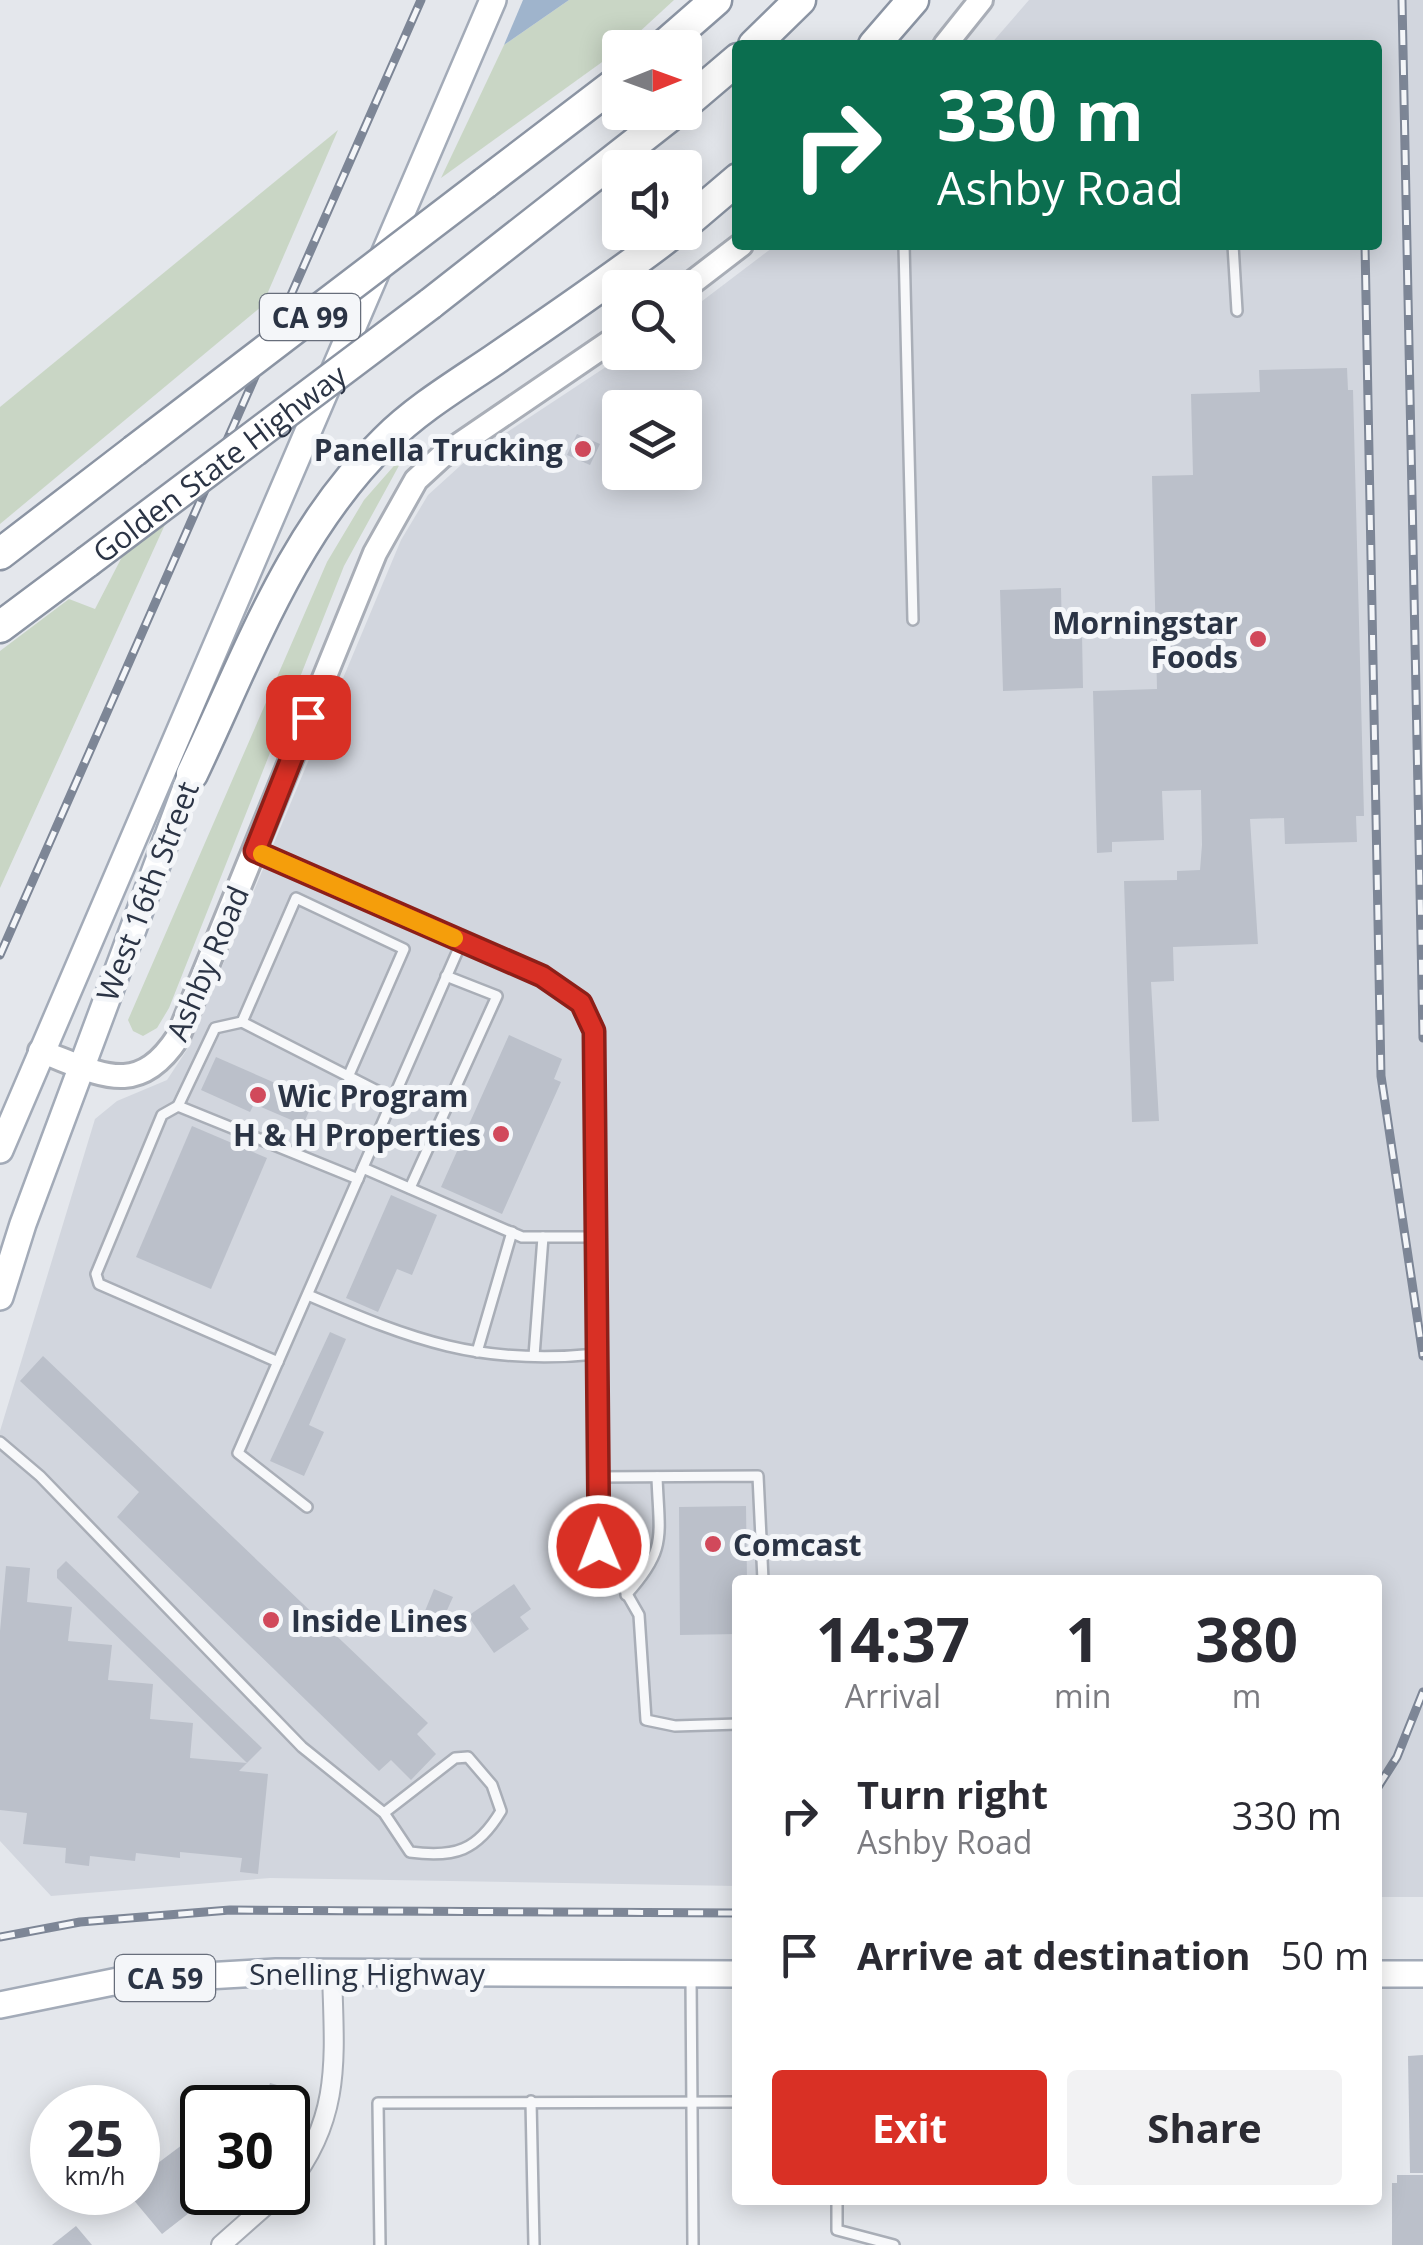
<!DOCTYPE html>
<style>
body{margin:0;font-family:"Open Sans",sans-serif;background:#f2f2f3;color:#2b2b33;height:100vh;display:flex;flex-direction:column;font-size:38px;white-space:nowrap}
*{box-sizing:border-box;margin:0}
p{font-size:32px;color:#7c7c81}
.icon{flex:none;width:55px;height:55px;fill:none;stroke:currentColor;stroke-width:2;stroke-linecap:round;stroke-linejoin:round}
.map{position:relative;flex:1;overflow:hidden}
.side{position:absolute;left:732px;top:1575px;width:650px;height:630px;display:flex;flex-direction:column;background:#fff;border-radius:10px;box-shadow:0 5px 25px #0003}
.side>*{flex:none}
.banner{position:absolute;left:732px;top:40px;width:650px;height:210px;border-radius:10px;box-shadow:0 5px 25px #0003;background:#0b6e4f;color:#fff;overflow:hidden}
.needle{width:65px;rotate:89deg}
.buttons{position:absolute;left:602px;top:30px;display:grid;gap:20px}
.buttons a{display:grid;place-items:center;width:100px;height:100px;border-radius:10px;background:#fff;box-shadow:0 5px 25px #0003;font-size:50px}
.speed{position:absolute;left:30px;top:2085px;display:flex;gap:20px;font-size:50px;font-weight:700;text-align:center}
.speed>*{display:grid;place-content:center;width:130px;height:130px;border-radius:50%;background:#fff;box-shadow:0 5px 25px #0003;line-height:1}
.speed small{font-size:25px;font-weight:400}
.speed .limit{border:5px solid #111;border-radius:15px;background:#fff;color:#111}
.pin{position:absolute;display:grid;place-items:center;width:85px;height:85px;color:#fff;margin:-42px;border-radius:20px;box-shadow:0 5px 15px #0006}
.me{position:absolute;width:110px;margin:-55px;rotate:359deg;stroke-linejoin:round;filter:drop-shadow(0 0 8px #0008)}
.turn{display:flex;align-items:center;gap:35px;height:210px;padding:0 40px;font-size:45px}
.turn .icon{width:130px;height:130px;stroke-width:2.5}
.turn b{display:block;font-size:70px;line-height:85px}
.eta{display:flex;justify-content:space-evenly;align-items:center;height:170px;text-align:center}
.eta b{font-size:60px;font-weight:700;line-height:70px}
.button{display:flex;gap:20px;margin-top:auto;padding:20px 40px}
.button a{flex:1;height:115px;border-radius:10px;background:#d93025;color:#fff;font-size:40px;font-weight:700;line-height:115px;text-align:center}
.button a+a{background:#f2f2f3;color:#2b2b33}
ul{padding:0;list-style:none}
li{display:flex;align-items:center;gap:30px;height:140px;padding:0 40px}
li div{flex:1}
li b{display:block;font-size:38px}
li em{font-style:normal}
.map>svg:first-child{display:block}
</style>
<div class="map">
<svg width="1423" height="2245" viewBox="0 0 1423 2245">
<rect width="100%" height="100%" fill="#e4e7ec"/>
<path fill="#d2d6de" fill-rule="evenodd" d="M1029,0h394v1897h-45v-317h-640l-1,306 -467,-8 -219,18 -51,-55v-410l95,-312 22,-18 50,-21 21,-32 213,-508 27,-45 43,-39 156,-103 58,-1v-38l91,-69h602v-200h-388zM620,408h65v64h-65z"/>
<g fill="#c9d6c5">
<polygon points="569,0 674,0 623,47 441,178 504,45"/>
<polygon points="338,130 262,306 0,524 0,407"/>
<polygon points="407,451 344,566 169,1008 157,1028 143,1036 133,1031 128,1020 327,562 364,500"/>
<polygon points="167,520 0,888 0,651 69,599 95,609 125,551"/>
</g>
<polygon fill="#9fb4cc" points="523,0 569,0 504,45"/>
<g fill="#bbc0ca">
<polygon points="1347,368 1348,390 1353,390 1364,816 1356,816 1357,842 1285,844 1284,818 1250,819 1258,944 1173,947 1174,981 1151,982 1159,1121 1132,1122 1124,881 1177,880 1177,871 1200,870 1202,845 1201,790 1162,791 1164,840 1112,842 1112,852 1097,853 1093,691 1157,689 1152,476 1193,475 1191,394 1260,392 1259,370"/>
<polygon points="577,434 600,444 590,465 567,455"/>
<polygon points="1061,588 1062,635 1082,634 1083,688 1003,691 1000,590"/>
<polygon points="509,1035 562,1059 554,1079 561,1082 502,1214 441,1187"/>
<polygon points="216,1057 314,1100 303,1125 254,1104 250,1112 201,1090"/>
<polygon points="192,1126 267,1158 211,1289 136,1257"/>
<polygon points="391,1195 437,1215 412,1275 397,1269 378,1312 346,1298"/>
<polygon points="330,1332 346,1339 309,1425 324,1432 304,1476 270,1461"/>
<polygon points="43,1356 428,1723 417,1734 436,1754 411,1780 391,1760 379,1771 117,1517 139,1492 20,1381"/>
<polygon points="746,1506 747,1580 738,1580 738,1634 680,1635 679,1507"/>
<polygon points="66,1561 262,1748 247,1763 57,1578 57,1570"/>
<polygon points="6,1566 30,1568 27,1602 72,1607 68,1641 112,1645 108,1680 153,1684 150,1719 193,1723 190,1758 247,1763 239,1771 268,1774 258,1874 240,1872 242,1858 180,1852 180,1858 136,1853 135,1861 90,1856 89,1866 65,1863 66,1848 23,1844 27,1813 0,1810 0,1631"/>
<polygon points="514,1584 531,1609 520,1617 529,1629 494,1653 468,1616"/>
<polygon points="434,1589 453,1597 443,1619 425,1611"/>
<polygon points="1423,2055 1423,2173 1410,2173 1408,2056"/>
<polygon points="270,2083 291,2089 286,2108 262,2108"/>
<polygon points="202,2130 202,2148 189,2159 202,2177 202,2192 216,2192 162,2234 127,2192 138,2192 138,2178"/>
<polygon points="1397,2175 1423,2175 1423,2245 1392,2245 1392,2183 1397,2183"/>
<polygon points="76,2226 92,2245 52,2245"/>
</g>
<g fill="none" stroke-linecap="round" stroke-linejoin="round">
<g stroke="#a9aeb7" stroke-width="14">
<g id="lane">
<polyline points="904,245 913,620"/>
<polyline points="1233,245 1237,311"/>
<polyline points="348,1077 404,949 296,898 242,1022 393,1099"/>
<polyline points="178,1106 215,1028 242,1022"/>
<polyline points="363,1168 522,1237 596,1237"/>
<polyline points="410,1188 497,996 446,976"/>
<path d="M308,1295c105,45 171,71 289,59"/>
<polyline points="477,1352 512,1232"/>
<polyline points="534,1356 543,1237"/>
<polyline points="278,1362 99,1284 96,1274 162,1115 178,1106 358,1179"/>
<path d="M0,1442l40,34 262,271 82,66 26,39c45,6 67,-1 91,-41l-9,-26 -24,-28 -13,1 -71,55"/>
<polyline points="599,1477 758,1476 763,1580"/>
<polyline points="307,1507 238,1453 462,941"/>
<polyline points="599,1545 639,1615 646,1720 675,1726 738,1724"/>
<path d="M626,1595c42,-46 33,-59 31,-118"/>
<polyline points="691,1978 693,2245"/>
<polyline points="531,2101 534,2245"/>
<polyline points="837,2200 837,2230 894,2245"/>
<polyline points="380,2245 378,2103 738,2102"/>
</g>
</g>
<g stroke="#a9aeb7" stroke-width="22">
<g id="street">
<polyline points="255,851 543,976 581,1003 594,1031 599,1545"/>
<path d="M288,2185c55,-69 46,-130 44,-214"/>
<polyline points="221,2245 281,2192"/>
</g>
</g>
<g stroke="#a9aeb7" stroke-width="28">
<g id="secondary">
<polyline points="945,45 981,0"/>
<polyline points="685,288 741,245"/>
<path d="M40,1051c59,22 97,49 138,-14l197,-484 41,-73 25,-23 179,-122"/>
</g>
</g>
<g stroke="#a3abb8" stroke-width="30">
<g id="primary">
<polyline points="0,1150 493,0"/>
<polyline points="0,1297 23,1224 197,758"/>
<polyline points="1378,1974 1423,1974"/>
<polyline points="0,2005 118,1981 276,1972 738,1974"/>
</g>
</g>
<g stroke="#8b94a3" stroke-width="35">
<g id="highway">
<polyline points="754,45 800,0"/>
<polyline points="874,45 913,0"/>
<polyline points="661,48 716,0"/>
<polyline points="685,104 738,59"/>
<polyline points="485,183 620,80"/>
<polyline points="685,224 738,179"/>
<polyline points="430,304 675,112"/>
<polyline points="0,554 134,451"/>
<polyline points="0,627 87,562"/>
<path d="M192,774c55,-115 99,-242 193,-333 32,-32 72,-56 109,-81 61,-42 122,-83 180,-128"/>
</g>
</g>
<use href="#lane" stroke="#f7f8fa" stroke-width="9"/>
<use href="#street" stroke="#f7f8fa" stroke-width="18"/>
<use href="#secondary" stroke="#fff" stroke-width="22"/>
<use href="#primary" stroke="#fff" stroke-width="25"/>
<use href="#highway" stroke="#fff" stroke-width="30"/>
<g stroke="#7d8696" stroke-width="9">
<g id="rail">
<polyline points="1402,0 1423,1038"/>
<polyline points="1365,245 1381,1076 1423,1356"/>
<polyline points="0,955 421,0"/>
<polyline points="1378,1787 1397,1757 1423,1692"/>
<polyline points="0,1937 80,1922 230,1910 738,1913"/>
</g>
</g>
<use href="#rail" stroke="#f4f6f9" stroke-width="5" stroke-dasharray="15" stroke-linecap="butt"/>
<g stroke="#8b94a3" stroke-width="35" stroke-linecap="butt">
<g id="highway-bridge">
<polyline points="134,451 485,183"/>
<path id="s1" d="M87,562l343,-258"/>
</g>
</g>
<use href="#highway-bridge" stroke="#fff" stroke-width="30"/>
</g>
<g fill="none" stroke-linecap="round" stroke-linejoin="round">
<g stroke="#8d1f18" stroke-width="25">
<polyline id="route" points="308,717 255,851 542,976 581,1003 594,1031 599,1546"/>
</g>
<use href="#route" stroke="#d93025" stroke-width="18"/>
<polyline stroke="#f59e0b" stroke-width="18" points="262,854 454,938"/>
</g>
<g fill="#d1495b" stroke="#f4f6f9" stroke-width="4">
<circle cx="583" cy="449" r="10"/>
<circle cx="1258" cy="639" r="10"/>
<circle cx="258" cy="1095" r="10"/>
<circle cx="501" cy="1134" r="10"/>
<circle cx="713" cy="1544" r="10"/>
<circle cx="271" cy="1620" r="10"/>
</g>
<g text-anchor="middle" dominant-baseline="central" stroke-width="10" stroke-linejoin="round" paint-order="stroke">
<g fill="#f4f6f9" stroke="#676e7b" stroke-width="2.5">
<rect x="260" y="294" width="100" height="46" rx="8"/>
<rect x="115" y="1955" width="100" height="46" rx="8"/>
</g>
<g font-size="28" font-weight="bold" fill="#2b3445">
<text x="310" y="317">CA 99</text>
<text x="165" y="1978">CA 59</text>
</g>
<g font-size="30" font-weight="bold" fill="#2b3445" stroke="#f4f6f9" text-anchor="end">
<text x="563" y="449">Panella Trucking</text>
<text x="1238" y="622">Morningstar<tspan x="1238" dy="34">Foods</tspan></text>
<text x="278" y="1095" text-anchor="start">Wic Program</text>
<text x="481" y="1134">H &amp; H Properties</text>
<text x="733" y="1544" text-anchor="start">Comcast</text>
<text x="291" y="1620" text-anchor="start">Inside Lines</text>
</g>
<g font-size="30" fill="#2b3445" stroke="#f4f6f9">
<text stroke="none"><textPath href="#s1" startOffset="165">Golden State Highway</textPath></text>
<text transform="translate(147 891) rotate(-69)">West 16th Street</text>
<text transform="translate(207 963) rotate(-67)">Ashby Road</text>
<text x="367" y="1973">Snelling Highway</text>
</g>
</g>
</svg>
<div class="buttons">
<a><svg class="needle" viewBox="-14 -14 28 28"><path d="M0-13l5 13h-10z" fill="#e53935"/><path d="M0 13l5-13h-10z" fill="#7c7c81"/></svg></a>
<a><svg class="icon" aria-label="sound" viewBox="0 0 24 24"><path d="M4 9h4l5-4v14l-5-4H4zM17 9q2 3 0 6"/></svg></a>
<a><svg class="icon" aria-label="search" viewBox="0 0 24 24"><circle cx="10" cy="10" r="6"/><path d="M15 15l6 6"/></svg></a>
<a><svg class="icon" aria-label="layers" viewBox="0 0 24 24"><path d="M12 4l9 5-9 5-9-5zM3 14l9 5 9-5"/></svg></a>
</div>
<div class="speed"><div>25<small>km/h</small></div><div class="limit">30</div></div>
<div class="pin" style="left:308px;top:717px;background:#d93025"><svg class="icon" aria-label="arrive" viewBox="0 0 24 24"><path d="M6 21V4h12l-3 4 3 4H6"/></svg></div>
<svg class="me" style="left:599px;top:1546px" viewBox="-20 -20 40 40"><circle r="17" fill="#d93025" stroke="#fff" stroke-width="3"/><path d="M0-11L8 9 0 5-8 9z" fill="#fff"/></svg>
<div class="banner">
<div class="turn"><svg class="icon" aria-label="right" viewBox="0 0 24 24"><path d="M7 20v-9h11M14 6l5 5-5 5"/></svg><div><b>330 m</b>Ashby Road</div></div>
</div>
<section class="side">
<div class="eta">
<div><b>14:37</b><p>Arrival</p></div>
<div><b>1</b><p>min</p></div>
<div><b>380</b><p>m</p></div>
</div>
<ul>
<li><svg class="icon" aria-label="right" viewBox="0 0 24 24"><path d="M7 20v-9h11M14 6l5 5-5 5"/></svg><div><b>Turn right</b><p>Ashby Road</p></div><em>330 m</em></li>
<li><svg class="icon" aria-label="arrive" viewBox="0 0 24 24"><path d="M6 21V4h12l-3 4 3 4H6"/></svg><div><b>Arrive at destination</b></div><em>50 m</em></li>
</ul>
<div class="button"><a>Exit</a><a>Share</a></div>
</section>
</div>
